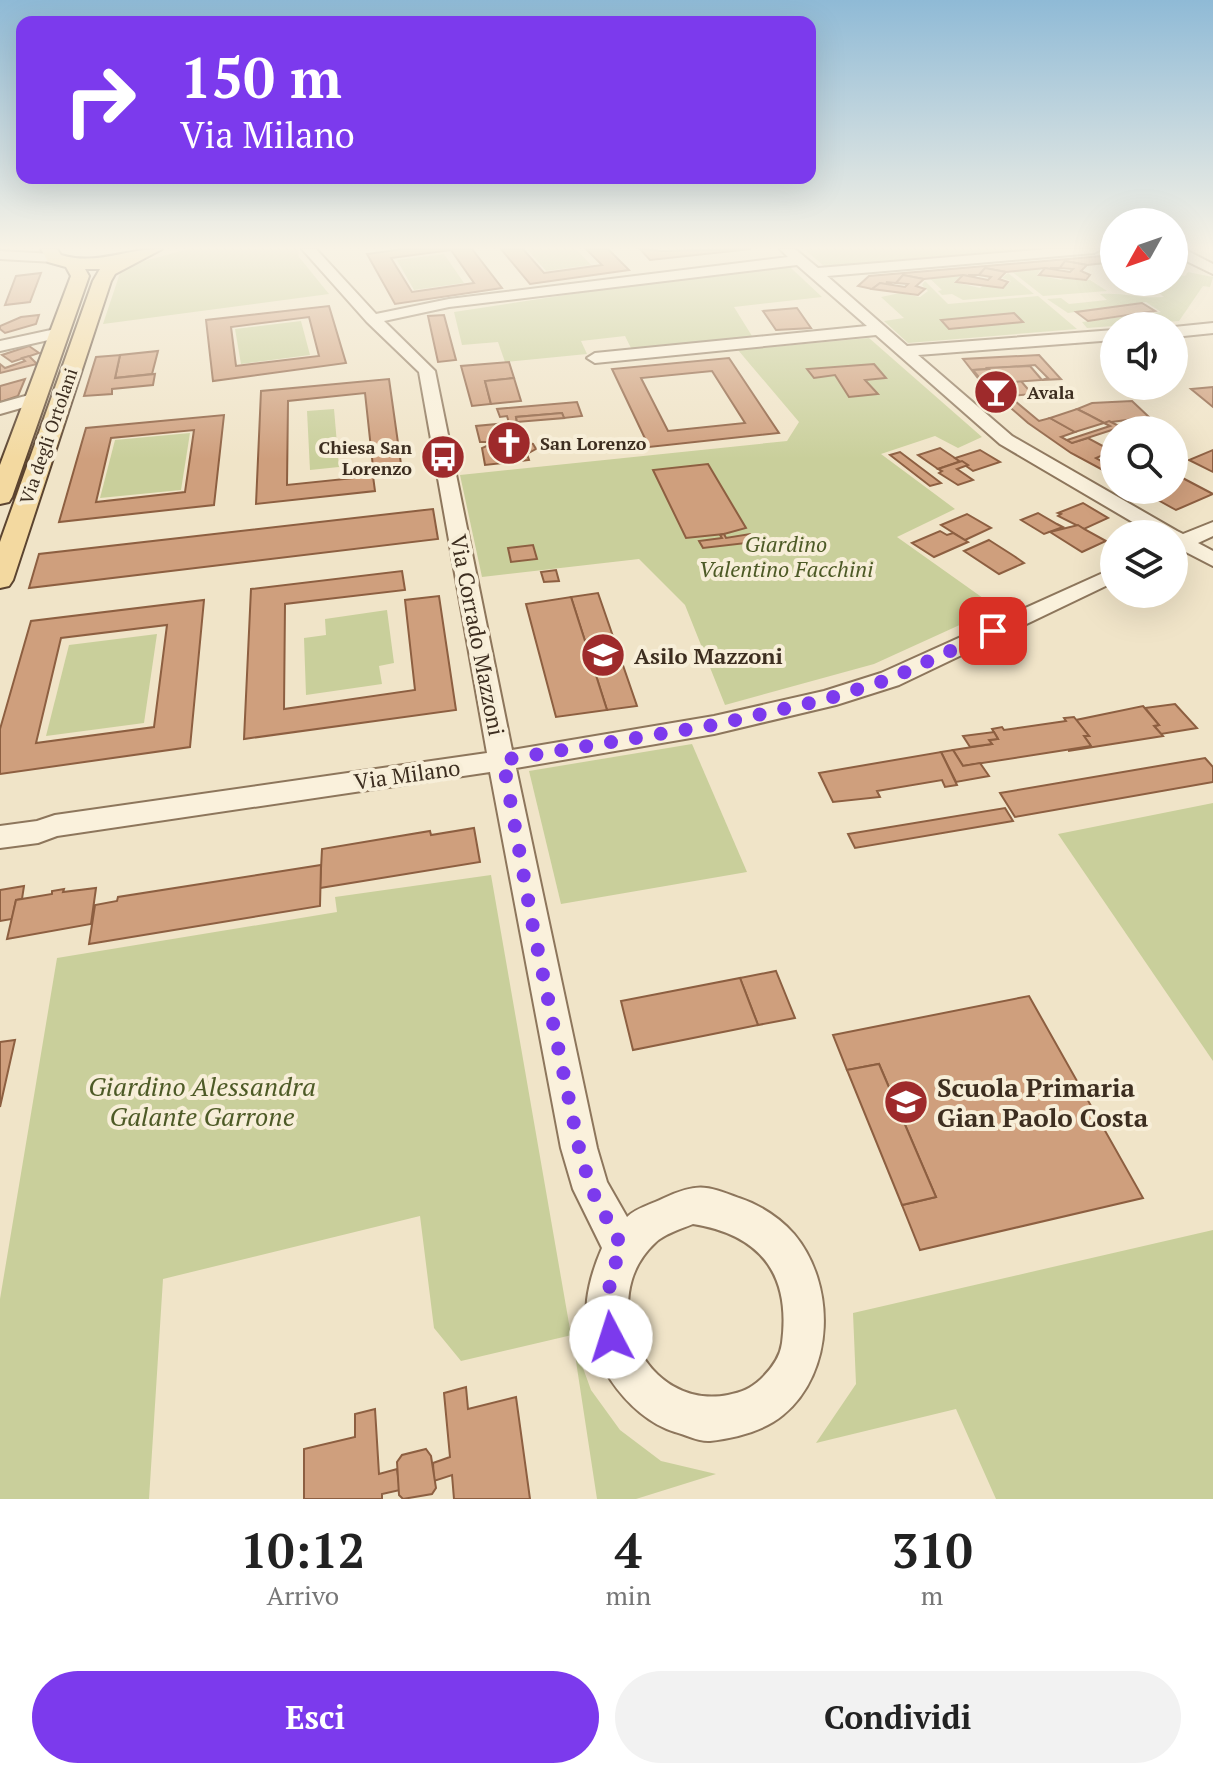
<!DOCTYPE html>
<html lang="it">
<style>
body{margin:0;font-family:"PT Serif",serif;background:#f2f2f2;color:#222;height:100vh;display:flex;flex-direction:column;font-size:30px;white-space:nowrap}
*{box-sizing:border-box;margin:0}
p{font-size:26px;color:#767676}
.icon{flex:none;width:44px;height:44px;fill:none;stroke:currentColor;stroke-width:2;stroke-linecap:round;stroke-linejoin:round}
.map{position:relative;height:1499px;overflow:hidden}
.panel{display:flex;flex-direction:column;background:#fff;flex:1}
.panel>*{flex:none}
.guide{position:absolute;left:16px;top:16px;width:800px;height:168px;border-radius:16px;box-shadow:0 8px 32px #0002;background:#7c3aed;color:#fff;overflow:hidden}
.needle{width:52px;rotate:230deg}
.buttons{position:absolute;left:1100px;top:208px;display:grid;gap:16px}
.buttons a{display:grid;place-items:center;width:88px;height:88px;border-radius:50%;background:#fff;box-shadow:0 8px 32px #0002;font-size:40px}
.pin{position:absolute;display:grid;place-items:center;width:68px;height:68px;color:#fff;margin:-34px;border-radius:16px;box-shadow:0 4px 12px #0006}
.me{position:absolute;width:88px;margin:-44px;rotate:355deg;stroke-linejoin:round;filter:drop-shadow(0 0 6px #0008)}
.turn{display:flex;align-items:center;gap:28px;height:168px;padding:0 32px;font-size:36px}
.turn .icon{width:104px;height:104px;stroke-width:2.5}
.turn b{display:block;font-size:56px;line-height:68px}
.eta{display:flex;justify-content:space-evenly;align-items:center;height:136px;text-align:center}
.eta b{font-size:48px;font-weight:800;line-height:56px}
.cta{display:flex;gap:16px;margin-top:auto;padding:16px 32px}
.cta a{flex:1;height:92px;border-radius:48px;background:#7c3aed;color:#fff;font-size:32px;font-weight:800;line-height:92px;text-align:center}
.cta a+a{background:#f2f2f2;color:#222}
.map>svg:first-child{display:block}
</style>
<div class="map">
<svg width="1213" height="1499" viewBox="0 0 1213 1499">
<rect width="100%" height="100%" fill="#f0e4c8"/>
<g fill="#c9cf9b">
<polygon points="188,249 298,249 299,257 329,294 103,324 122,267"/>
<polygon points="527,249 576,249 591,265 546,271"/>
<polygon points="804,249 1054,249 825,267"/>
<polygon points="444,254 464,283 414,290 397,260"/>
<polygon points="1043,266 1037,275 1061,280 1066,277 1090,280 1107,291 1043,296 1006,267"/>
<polygon points="790,267 822,297 734,307 752,336 632,350 625,336 581,341 587,354 505,362 498,342 462,345 454,312 611,288"/>
<polygon points="970,269 954,282 980,288 984,285 1003,289 1011,281 1002,278 1008,273 1034,294 963,300 952,294 942,295 938,291 942,290 924,273"/>
<path d="M1188,272l25,5 -3,10 -7,-1 -24,35 -92,7 -5,-6 79,-10 -15,-10 -78,11 -21,-14 14,-1 8,6 38,-4 -7,-6c23,-2 41,5 64,3l-15,-12 25,-3v-8l11,2z"/>
<polygon points="925,281 948,304 1038,296 1077,329 908,343 884,321 904,318 881,297 900,293 920,297 928,291 922,285"/>
<polygon points="301,321 310,355 241,364 235,329"/>
<polygon points="869,338 982,437 958,448 935,436 881,454 955,509 897,537 997,608 874,664 725,705 685,605 639,559 482,577 460,475 787,441 799,422 738,350"/>
<polygon points="334,409 339,467 310,470 307,411"/>
<polygon points="190,433 181,490 100,498 115,440"/>
<polygon points="387,610 394,663 379,666 382,684 306,695 304,638 326,635 325,619"/>
<polygon points="157,634 144,723 46,736 69,645"/>
<polygon points="692,744 747,872 561,904 529,771"/>
<polygon points="1213,803 1213,1061 1058,834"/>
<polygon points="491,875 571,1335 591,1390 620,1430 661,1461 716,1474 636,1499 597,1499 572,1335 461,1361 434,1328 420,1216 163,1279 149,1499 0,1499 0,1299 57,958 337,912 335,897"/>
<polygon points="1213,1230 1213,1499 996,1499 956,1409 816,1443 856,1384 853,1313"/>
</g>
<g fill="#cf9f7d" stroke="#8d5f41" stroke-width="2" fill-rule="evenodd">
<path d="M403,249h69l30,39 -107,16 -28,-50zM451,250l23,33 -62,9 -21,-34z"/>
<polygon points="501,249 523,249 544,273 602,265 586,249 608,249 629,270 530,284"/>
<polygon points="640,249 662,251 751,249 650,260"/>
<polygon points="1114,255 1114,262 1087,265 1065,261 1060,268 1050,268 1059,271 1045,268 1006,272 985,268 979,275 968,275 977,278 963,275 924,279 903,275 896,283 886,282 894,286 880,283 872,289 858,286 869,276"/>
<polygon points="1065,261 1087,265 1081,271 1090,275 1086,280 1039,275 1045,268 1070,272 1073,269 1060,268"/>
<polygon points="985,268 1006,272 999,279 1008,282 1003,288 956,282 963,275 988,280 991,277 979,275"/>
<polygon points="41,273 30,302 5,305 16,276"/>
<polygon points="903,275 924,279 916,286 925,289 918,295 872,289 880,283 905,287 908,284 896,283"/>
<polygon points="1142,303 1155,311 1088,321 1076,312"/>
<path d="M329,306l17,57 -133,18 -7,-61zM309,317l10,39 -83,10 -5,-39z"/>
<polygon points="797,308 811,328 776,330 763,311"/>
<polygon points="1014,313 1023,322 949,329 941,320"/>
<polygon points="39,315 36,324 5,333 0,329 0,326 21,317"/>
<polygon points="444,315 456,360 438,362 428,316"/>
<polygon points="29,346 39,353 12,362 2,355"/>
<polygon points="158,351 152,374 115,378 120,355"/>
<polygon points="120,355 115,378 155,374 153,385 112,389 112,394 84,396 96,357"/>
<polygon points="1039,355 1061,379 1042,380 1048,378 1035,365 973,370 982,381 1021,381 1032,394 1009,396 1039,421 1050,418 1075,432 1061,437 1072,443 1088,438 1112,451 1096,458 1114,468 1114,476 1071,453 1028,423 981,382 963,359"/>
<polygon points="29,356 37,364 0,373 0,364 5,368 25,361 22,358"/>
<path d="M729,358l50,75 -130,14 -37,-78zM712,371l33,52 -77,8 -27,-53z"/>
<polygon points="509,362 514,378 485,381 491,404 472,406 461,366"/>
<polygon points="874,364 886,378 865,380 878,394 849,397 835,375 814,378 807,369"/>
<polygon points="1030,366 1042,380 1000,383 987,368"/>
<polygon points="989,369 998,380 982,381 973,370"/>
<polygon points="514,378 521,401 491,404 485,381"/>
<polygon points="25,379 18,396 0,402 0,386"/>
<polygon points="389,379 401,464 373,467 365,393 288,401 287,485 373,476 375,491 256,504 261,391"/>
<polygon points="1213,387 1213,407 1191,389"/>
<polygon points="1132,401 1149,417 1104,423 1077,409 1092,403"/>
<polygon points="577,402 582,416 564,418 562,413 516,417 517,422 509,423 507,416 500,417 497,409"/>
<polygon points="1077,409 1089,415 1104,423 1075,432 1050,418"/>
<polygon points="562,413 564,418 517,422 516,417"/>
<path d="M224,415l-10,90 -155,17 27,-94zM194,430l-9,62 -89,10 15,-64z"/>
<polygon points="1109,421 1121,427 1072,443 1067,440 1110,426 1104,423"/>
<polygon points="517,422 523,442 533,444 536,449 527,454 529,460 485,465 482,448 489,445 488,442 480,442 476,426"/>
<polygon points="940,448 955,458 961,461 938,469 918,455"/>
<polygon points="980,450 1000,462 973,471 955,458"/>
<polygon points="1213,450 1213,472 1189,460"/>
<polygon points="900,452 941,483 930,486 890,455"/>
<polygon points="962,461 968,465 957,469 973,480 958,485 939,473 942,471 938,469"/>
<polygon points="708,464 746,528 724,534 686,538 653,470"/>
<polygon points="1175,474 1213,494 1176,510 1140,490 1174,490"/>
<polygon points="1083,503 1108,518 1084,529 1058,516 1061,514 1058,513"/>
<polygon points="433,509 438,539 29,588 39,554"/>
<polygon points="1038,513 1057,524 1063,527 1044,534 1021,520"/>
<polygon points="967,514 991,528 965,540 941,525"/>
<polygon points="1078,525 1084,529 1106,541 1082,552 1050,532"/>
<polygon points="940,531 947,535 953,533 968,542 934,557 912,543"/>
<polygon points="724,534 726,538 750,534 755,542 703,548 699,541 722,538 720,535"/>
<polygon points="989,540 1014,556 1024,563 999,574 964,551"/>
<polygon points="533,545 537,559 511,562 508,548"/>
<polygon points="556,570 559,581 544,582 541,572"/>
<polygon points="402,571 405,590 285,604 284,709 415,690 405,600 439,596 456,710 244,739 251,589"/>
<polygon points="598,593 637,706 607,710 571,597"/>
<polygon points="571,597 607,710 556,717 526,604"/>
<path d="M204,600l-14,147 -190,27v-45l31,-108zM167,625l-13,102 -118,16 25,-105z"/>
<polygon points="1175,704 1197,728 1161,734 1154,726 1159,725 1145,708"/>
<polygon points="1143,706 1159,725 1154,726 1163,736 1068,751 1091,746 1084,736 1089,736 1076,720"/>
<polygon points="1074,717 1089,736 1084,736 1091,746 963,766 953,750 992,744 989,740 998,739 992,729 1002,727 1004,730 1066,721 1064,718"/>
<polygon points="994,732 998,739 989,740 992,744 970,747 963,736"/>
<polygon points="953,750 963,766 980,763 989,776 956,782 941,752"/>
<polygon points="941,752 957,785 945,787 942,780 877,791 880,797 833,802 819,773"/>
<polygon points="1205,758 1213,767 1213,782 1015,817 1000,793"/>
<polygon points="1005,808 1013,821 855,848 848,834"/>
<polygon points="474,828 480,862 320,888 322,849 430,831 431,835"/>
<polygon points="321,865 320,906 89,944 95,905 117,901 118,897"/>
<polygon points="24,886 22,899 16,900 12,919 0,921 0,890"/>
<polygon points="96,888 91,924 7,939 16,900 52,894 52,891 64,889 63,892"/>
<polygon points="776,971 795,1018 758,1025 740,978"/>
<polygon points="740,978 758,1025 633,1050 621,1001"/>
<polygon points="1029,996 1143,1198 920,1250 902,1205 936,1197 879,1064 847,1070 833,1035"/>
<polygon points="15,1040 0,1107 0,1042"/>
<polygon points="879,1064 936,1197 902,1205 847,1070"/>
<polygon points="466,1387 468,1409 516,1397 530,1499 454,1499 452,1475 434,1481 433,1463 450,1457 444,1393"/>
<polygon points="375,1409 379,1474 397,1469 400,1490 382,1494 382,1499 304,1499 304,1449 355,1437 355,1414"/>
<polygon points="426,1449 431,1456 436,1488 432,1494 403,1499 399,1495 397,1462 402,1455"/>
</g>
<g fill="none" stroke-linecap="round" stroke-linejoin="round">
<g stroke="#8d765c" stroke-width="4">
<g id="minor">
<path d="M302,249h14l60,65 73,-15 339,-42 -8,-8h15l23,19 230,-19h53l-7,4 -267,23 80,70 207,-16v10l-196,15 94,81 165,95 6,3 30,-12v14l-15,7 15,8v15l-31,-16 -8,2v-18h-21l-153,-90 -124,-109 -281,28 -8,-5 8,-5 272,-27 -70,-61 -348,42 -65,14 51,50 77,379 202,-34 110,-25 57,-18 233,-105v14l-215,103 -63,20 -122,29 -198,34 81,380 10,34 20,35c9,-9 25,-13 37,-19 33,-15 41,-13 75,0 21,7 40,19 55,36 42,50 41,138 -11,181 -19,16 -48,23 -73,26 -11,1 -24,-6 -35,-9 -49,-15 -93,-80 -88,-132 2,-17 8,-36 15,-52l-29,-59 -12,-41 -71,-376 -433,64 -19,7 -38,5v-22l37,-5 18,-6 432,-62 -68,-381 -52,-50zM693,1224c68,11 98,50 89,119 -2,15 -11,26 -21,36 -11,10 -19,13 -33,16 -83,16 -134,-95 -73,-152 9,-9 26,-14 38,-19z"/>
<polygon points="1174,249 1184,249 1213,264 1213,274 1174,255"/>
<polygon points="0,251 54,254 61,258 54,262 0,259"/>
<polygon points="1213,323 1213,333 1174,337 1174,327"/>
<polygon points="60,328 66,330 66,336 0,351 0,341"/>
<polygon points="36,393 42,394 45,398 42,402 0,414 0,403"/>
</g>
</g>
<g stroke="#5b4430" stroke-width="4">
<path id="major" d="M41,249h16l4,6c36,11 66,-7 101,-6l-47,25 -4,7 -98,299 -4,6 -9,2v-46l93,-261 7,-12h-15l4,7 -77,221 -3,5 -9,2v-39l71,-189 -5,-9 -18,-5z"/>
</g>
<use href="#minor" fill="#faf1dc" fill-rule="evenodd"/>
<use href="#major" fill="#f3d9a0" fill-rule="evenodd"/>
</g>
<linearGradient id="sky" x2="0" y2="1"><stop stop-color="#8fbad6"/><stop offset="0.54" stop-color="#f8f3e6"/><stop offset="1" stop-color="#f8f3e6" stop-opacity="0"/></linearGradient>
<rect width="1213" height="459" fill="url(#sky)"/>
<g fill="none" stroke-linecap="round" stroke-linejoin="round">
<path stroke="#7c3aed" stroke-width="14" stroke-dasharray="0 25.2" d="M611,1337c-5,-37 -4,-56 11,-90l-31,-58 -12,-41 -47,-226 -29,-162 211,-35 113,-26 63,-20 103,-48"/>
</g>
<defs>
<g id="bar-disc" transform="scale(2.3)"><circle r="9.5" fill="#9e2a2b" stroke="#f7eed8"/><path d="M-6-5H6L.8 .8V4.5H3.5V6h-7V4.5H-.8V.8Z" fill="#fff"/></g>
<g id="church-disc" transform="scale(2.3)"><circle r="9.5" fill="#9e2a2b" stroke="#f7eed8"/><path d="M-1.2-6h2.4v3.5h3.3v2.4h-3.3V6h-2.4V-.1h-3.3v-2.4h3.3Z" fill="#fff"/></g>
<g id="bus-disc" transform="scale(2.3)"><circle r="9.5" fill="#9e2a2b" stroke="#f7eed8"/><path d="M-5-6H5V4H4V6H2V4H-2V6H-4V4H-5ZM-3.5-4V0h7V-4ZM-3.5 1.2v1.5H-2V1.2ZM2 1.2v1.5H3.5V1.2Z" fill="#fff"/></g>
<g id="school-disc" transform="scale(2.3)"><circle r="9.5" fill="#9e2a2b" stroke="#f7eed8"/><path d="M0-5L7-2L0 1L-7-2ZM-4 1L0 2.5L4 1V4Q0 6-4 4Z" fill="#fff"/></g>
</defs>
<g fill-rule="evenodd">
<use href="#bar-disc" x="996" y="392"/>
<use href="#church-disc" x="509" y="443"/>
<use href="#bus-disc" x="443" y="457"/>
<use href="#school-disc" x="603" y="655"/>
<use href="#school-disc" x="906" y="1102"/>
</g>
<g text-anchor="middle" dominant-baseline="central" stroke-width="8" stroke-linejoin="round" paint-order="stroke">
<g font-size="18" font-weight="bold" fill="#3d2e20" stroke="#f7eed8" text-anchor="start">
<text x="1027" y="392">Avala</text>
<text x="540" y="443">San Lorenzo</text>
<text x="412" y="447" text-anchor="end">Chiesa San<tspan x="412" dy="21">Lorenzo</tspan></text>
</g>
<g font-size="18" fill="#3d2e20" stroke="#f7eed8">
<text transform="translate(48 436) rotate(-71)">Via degli Ortolani</text>
</g>
<g font-size="22" font-style="italic" fill="#4d5a26" stroke="#f7eed8">
<text x="786" y="543">Giardino<tspan x="786" dy="25">Valentino Facchini</tspan></text>
</g>
<g font-size="22" fill="#3d2e20" stroke="#f7eed8">
<text transform="translate(478 635) rotate(79)">Via Corrado Mazzoni</text>
<text transform="translate(407 774) rotate(-8)">Via Milano</text>
</g>
<g font-size="22" font-weight="bold" fill="#3d2e20" stroke="#f7eed8" text-anchor="start">
<text x="634" y="655">Asilo Mazzoni</text>
</g>
<g font-size="26" font-style="italic" fill="#4d5a26" stroke="#f7eed8">
<text x="202" y="1086">Giardino Alessandra<tspan x="202" dy="30">Galante Garrone</tspan></text>
</g>
<g font-size="26" font-weight="bold" fill="#3d2e20" stroke="#f7eed8" text-anchor="start">
<text x="937" y="1087">Scuola Primaria<tspan x="937" dy="30">Gian Paolo Costa</tspan></text>
</g>
</g>
</svg>
<div class="buttons">
<a><svg class="needle" viewBox="-14 -14 28 28"><path d="M0-13l5 13h-10z" fill="#e53935"/><path d="M0 13l5-13h-10z" fill="#767676"/></svg></a>
<a><svg class="icon" aria-label="sound" viewBox="0 0 24 24"><path d="M4 9h4l5-4v14l-5-4H4zM17 9q2 3 0 6"/></svg></a>
<a><svg class="icon" aria-label="search" viewBox="0 0 24 24"><circle cx="10" cy="10" r="6"/><path d="M15 15l6 6"/></svg></a>
<a><svg class="icon" aria-label="layers" viewBox="0 0 24 24"><path d="M12 4l9 5-9 5-9-5zM3 14l9 5 9-5"/></svg></a>
</div>
<div class="pin" style="left:993px;top:631px;background:#d93025"><svg class="icon" aria-label="arrive" viewBox="0 0 24 24"><path d="M6 21V4h12l-3 4 3 4H6"/></svg></div>
<svg class="me" style="left:611px;top:1337px" viewBox="-20 -20 40 40"><circle r="19" fill="#fff"/><path d="M0-13L10 11 0 6-10 11z" fill="#7c3aed"/></svg>
<div class="guide">
<div class="turn"><svg class="icon" aria-label="right" viewBox="0 0 24 24"><path d="M7 20v-9h11M14 6l5 5-5 5"/></svg><div><b>150 m</b>Via Milano</div></div>
</div>
</div>
<section class="panel">
<div class="eta">
<div><b>10:12</b><p>Arrivo</p></div>
<div><b>4</b><p>min</p></div>
<div><b>310</b><p>m</p></div>
</div>
<div class="cta"><a>Esci</a><a>Condividi</a></div>
</section>
